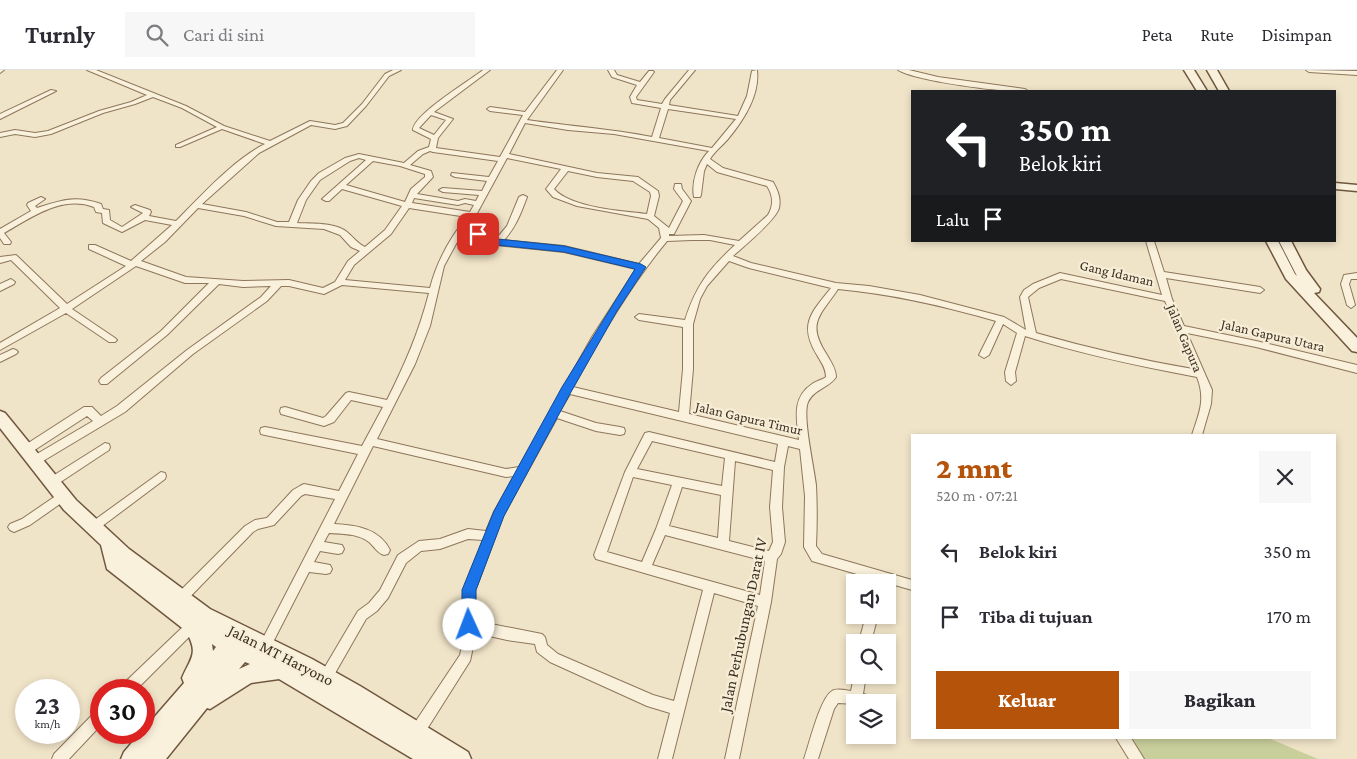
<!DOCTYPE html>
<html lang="id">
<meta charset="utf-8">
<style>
body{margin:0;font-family:"Crimson Pro",serif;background:#f7f7f7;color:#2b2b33;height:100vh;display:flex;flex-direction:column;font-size:19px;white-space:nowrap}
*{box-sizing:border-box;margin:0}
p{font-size:16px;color:#7c7c81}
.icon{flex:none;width:28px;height:28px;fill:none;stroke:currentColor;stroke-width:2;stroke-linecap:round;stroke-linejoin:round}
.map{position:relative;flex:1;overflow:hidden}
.side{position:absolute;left:911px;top:364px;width:425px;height:305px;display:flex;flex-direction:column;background:#fff;border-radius:0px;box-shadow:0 2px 8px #0003}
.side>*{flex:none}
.top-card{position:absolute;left:911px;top:20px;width:425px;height:152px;border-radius:0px;box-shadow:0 2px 8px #0003;background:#202124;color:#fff;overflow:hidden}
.tools{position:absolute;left:846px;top:504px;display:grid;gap:10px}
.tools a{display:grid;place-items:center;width:50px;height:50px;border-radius:0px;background:#fff;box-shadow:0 2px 8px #0003;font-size:25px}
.speed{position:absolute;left:15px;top:609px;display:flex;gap:10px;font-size:25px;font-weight:700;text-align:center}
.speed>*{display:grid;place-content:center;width:65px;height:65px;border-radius:50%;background:#fff;box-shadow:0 2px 8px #0003;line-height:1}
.speed small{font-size:12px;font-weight:400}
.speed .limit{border:8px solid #d22;background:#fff;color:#111}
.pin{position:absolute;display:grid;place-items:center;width:42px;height:42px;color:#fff;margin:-21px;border-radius:10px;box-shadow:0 2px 8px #0006}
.me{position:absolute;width:55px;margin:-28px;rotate:358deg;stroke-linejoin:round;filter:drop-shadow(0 0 4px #0008)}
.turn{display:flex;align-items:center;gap:18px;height:105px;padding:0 25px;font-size:22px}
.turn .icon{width:65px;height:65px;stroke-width:2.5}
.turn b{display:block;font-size:35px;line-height:42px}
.then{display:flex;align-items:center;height:48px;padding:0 25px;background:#0003;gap:10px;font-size:19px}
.round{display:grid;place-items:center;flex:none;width:52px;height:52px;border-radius:0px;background:#f7f7f7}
.overview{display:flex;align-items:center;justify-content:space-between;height:85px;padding:0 25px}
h1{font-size:30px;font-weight:800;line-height:38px;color:#b45309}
.primary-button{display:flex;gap:10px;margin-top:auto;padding:10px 25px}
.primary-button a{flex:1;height:58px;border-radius:0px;background:#b45309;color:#fff;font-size:20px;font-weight:800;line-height:58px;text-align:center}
.primary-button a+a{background:#f7f7f7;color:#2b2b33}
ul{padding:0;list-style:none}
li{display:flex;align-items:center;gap:15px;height:65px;padding:0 25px}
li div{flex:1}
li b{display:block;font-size:19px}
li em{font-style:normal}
header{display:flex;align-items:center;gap:30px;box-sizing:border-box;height:70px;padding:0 25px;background:#fff;border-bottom:1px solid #e1e1e2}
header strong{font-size:24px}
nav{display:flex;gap:28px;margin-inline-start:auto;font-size:18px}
.search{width:350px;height:45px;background:#f7f7f7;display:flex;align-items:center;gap:12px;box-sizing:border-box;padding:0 18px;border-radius:0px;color:#7c7c81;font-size:19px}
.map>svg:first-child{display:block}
</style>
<header>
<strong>Turnly</strong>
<div class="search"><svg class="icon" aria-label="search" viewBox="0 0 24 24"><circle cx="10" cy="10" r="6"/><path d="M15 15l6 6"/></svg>Cari di sini</div>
<nav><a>Peta</a><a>Rute</a><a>Disimpan</a></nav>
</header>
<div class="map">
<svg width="1357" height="689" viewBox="0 0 1357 689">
<rect width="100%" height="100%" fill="#f0e4c8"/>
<polygon fill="#c9cf9b" points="1132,668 1268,668 1318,689 1142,689"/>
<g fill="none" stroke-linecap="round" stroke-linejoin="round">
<g stroke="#8d765c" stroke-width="2">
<g id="street">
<polygon points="0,0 4,0 0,3"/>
<path d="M87,0h9l90,36 38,20 46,15 40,-20 25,4 8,-2 19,-19 23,-30 8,-4h8l-12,6 -23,30 -19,20 -12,3 -24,-4 -52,28 -57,51 44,8 31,10h12l9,-22 13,-19 8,-8 26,-15 14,-4 45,9 14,-12 11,-4 2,-8 -18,-9c1,-16 55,-48 70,-60h7l-56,42 19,7 -15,19 -2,10 64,9 23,-42 -33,-4 -3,-2 3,-2 35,5 32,-42h6l-36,50c42,6 84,9 125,17l9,-29 -29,-5 -2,-6 7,-12 -25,-8 -4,-7h6l3,5 23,7 9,-11h4l1,1 -18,25 1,3 25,4 3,-5 24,-29h6l-25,30 -1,5 69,11 9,-20 5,-25 5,-1c3,26 -14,51 -29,69 -6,7 -14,13 -18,20l13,9 50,14c5,9 8,16 6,26 -3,12 -36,39 -46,48l18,7 85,20 33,3 51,9 84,22 22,13 -6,-33 4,-7 9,-6 27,-11 102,22 -16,-54h8l10,31 96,15 4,3 -4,3 -94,-15 6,21 12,27 72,15 101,24v8l-101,-26 -69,-14 25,57 -1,14 -9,31h-10c7,-22 14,-35 5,-58 -58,-11 -116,-23 -172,-41l-10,36 1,9 -5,4 -5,-4 -1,-9 12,-39 -14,-9 -14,31 -5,3 -5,-3 17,-34c-52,-15 -104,-27 -158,-32 -18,27 -32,34 -11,66 4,7 9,14 9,22 -7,11 -22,12 -28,25 -6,13 6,65 8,83 1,20 1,41 0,61l6,8 90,26v10l-100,-29 -8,-14 1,-51 -5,-47 -12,-3 -4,21 -2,40 3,35 -4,12 -4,5 -6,43 -32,157h-14l33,-153 -44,-13 -42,166h-14l12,-46 -23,-7 -97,-44 -13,-10 -2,-8 -28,-4 -31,-7 -6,28 -48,76 -5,2 -5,-2 -2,-5 2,-5 48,-72 4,-18 -1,-46 20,-51 -15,-1 -28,10 -19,2 -15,12 -18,35 -11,13 -11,8 -36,63 -5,1 -5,-1 -1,-5 39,-66 11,-8 11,-13 18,-35 21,-14 21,-2 28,-10 18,2 8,-19 20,-36 -8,1 -133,-31 -39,78c21,1 45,4 56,26l-2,4 -4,1c-7,-2 -10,-9 -15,-13 -12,-9 -27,-8 -40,-9l-5,9 18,3 2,4 -2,4 -4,1 -18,-3 -6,11 16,3 2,4 -2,4 -4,1 -17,-2 -40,78 -4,2 -4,-2 -2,-4 2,-4 74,-143 -30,-5 -4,2 -27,29 -16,4 -5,3 -68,70 -4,2 -4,-2 -2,-4 2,-4 68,-68 10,-6 12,-2 26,-28 7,-4 4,-2 35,7 19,-37 -93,-19 -4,-1 -1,-3 1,-3 4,-1 97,19 21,-39 -32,-7 -17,22 -10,4 -43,-12 -1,-3 1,-3 4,-1 38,11 3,-2 20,-23 3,-1 38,8c18,-36 32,-68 42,-107l-87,-8 -18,9 -35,-8h-8l-14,15 -74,53 -68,58 -87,52 -4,1 -4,-1 -1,-3 1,-3 63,-37 -6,-5 -57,37h-8l-1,-3 1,-3 62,-40h8l9,9 16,-10 70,-56 74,-53 10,-11 -28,1 -24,-3 -52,51 -60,49h-6l-2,-3 2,-3 60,-47 48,-48h-24l-49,-17 -64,43 43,29 2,2 -2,2h-6l-43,-29 -66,37v-7l60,-35 -49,-48 -11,3v-6l16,-2 51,49 59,-38 -37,-17v-4h6l36,16 41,-36 -27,-5 -23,12 -19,-9 -1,-10 -6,-1 -2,-5c-32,-12 -62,10 -90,26l7,9 -1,2h-6l-4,-6v-9l31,-18 -4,-6 1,-2 13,-6 4,2 -10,7 2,2c25,-8 39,-13 64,-4l2,5 6,1 1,10 12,7 21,-14 -12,-6 4,-2 15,5 1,2 -2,4 27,5c24,-24 58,-62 89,-77l-43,-15 -42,18h-4v-2l41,-18 -35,-19 -29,-11 -18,7 -32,9 -52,21 -16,3 -20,-3 -15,3v-4l15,-3 20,3 13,-2 51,-20 32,-9 16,-7zM668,39l68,10 -24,29 -53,-10zM431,45l15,5 -12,15 -15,-7zM525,53l43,7 46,4 95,17c-11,11 -18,31 -15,46h6l1,-2 3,-24 3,-7 10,8 50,14c6,9 7,19 1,29l-29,26 -35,-6 -35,1v-2h5l1,-2 16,-31 -9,-12 -1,-5h-6l-1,5 9,12 -14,27 -15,-12 5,-20 -1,-5 -20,-14 -41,-4 -88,-19zM430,81l3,1 65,9 -9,16 -37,-4 -1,2 4,2 32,4 -5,10 -39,-3 -4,2 4,2 36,3 -3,6 -11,-2 -7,2 -41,-7 16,-17 -2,-6 -21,-6 13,-11zM359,88l7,2 -44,39 4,2h3l13,-12 60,17 -17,24 -20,17c-8,-4 -11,-9 -18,-15 -13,-10 -35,-8 -50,-9l9,-23 14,-20 30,-19zM507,88l54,11 -15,20 7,8 24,9 71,13 11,9 2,10 -22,26 -75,-18 -60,-6c12,-13 17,-27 23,-43l-4,-2 -4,2 -12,29 -11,13h-8l-7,-7 -15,-3 9,-12zM373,91l27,5 25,8v3l-14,12 -6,13 -59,-17zM568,101l29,6 36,4 17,11 1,4 -4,18c-25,-3 -76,-6 -93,-25zM414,128l44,7 7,-2 9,2 -4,7 -58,-9zM198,138l46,8 32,10 48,3 16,6 11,12 9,4 -12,10 -13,21 -12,6 -34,-8 -46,1 -57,-4 -45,-16 24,-19zM409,138l58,9c-17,21 -30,44 -37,71l-85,-8 9,-15 37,-31zM462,163l13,3 4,5 8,3 77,8 72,17 -44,68 -73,130 -13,2 -129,-30 38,-75 15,-38 14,-60zM692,170h18l25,5c-27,25 -39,41 -50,75l-46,-6 -4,3 4,3 44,7v42l-4,43 -106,-25c28,-51 57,-101 94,-146zM729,191l20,7 82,20c-19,24 -33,36 -14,67 4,7 9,13 9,22 -4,3 -10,4 -14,7 -21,14 -15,36 -13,56l-110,-26 4,-45v-45l7,-25 7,-13zM1061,209l104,22 28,68c-53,-9 -105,-21 -157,-36l-8,-36 11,-9zM570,324l208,50 -3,18 -126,-30 -4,1 -20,39 -31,83 2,4 107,31 -29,111 -21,-6 -95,-41 -11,-9 -2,-8 -3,-3 -66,-13 -1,-30 28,-75 54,-98 39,13 24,4 4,-1 1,-3 -1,-3 -4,-1 -24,-4 -36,-12zM652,371l73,17 -3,28 -85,-17zM735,391l38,9 -3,37 3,35 -4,9 -40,-10zM633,407l39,8 -16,44 -14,33 -35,-10zM682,417l39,8 -3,43 -49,-12zM665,465l100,26 -5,34 -108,-30z"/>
<path d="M898,0h11l29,7 87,12 3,2c-23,2 -112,-10 -130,-21z"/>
<polygon points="1306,0 1357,1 1357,5 1309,2"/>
<polygon points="51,20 56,21 0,49 0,44"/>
<polygon points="1357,203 1357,209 1351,209 1349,214 1355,235 1351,238 1347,235 1341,214 1344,205"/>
<polygon points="11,209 15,212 14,214 0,221 0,214"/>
<polygon points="13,279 16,280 18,282 16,284 0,292 0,285"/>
<polygon points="105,373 109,374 110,377 109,380 56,415 52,416 48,415 47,412 48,409"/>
<polygon points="161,402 165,403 166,406 165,409 97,460 93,462 89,460 87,457 89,454"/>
<polygon points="63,421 67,423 68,426 67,429 30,455 14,462 10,460 8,457 10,454 22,449"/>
<polygon points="866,545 878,545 871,572 859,572"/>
<polygon points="193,549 197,551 199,555 197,559 136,620 120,620 122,615 189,551"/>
<path d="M855,602v3h11l-3,19 11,3 1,5h-20v2l-17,-1 -4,6 -16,50h-14c5,-14 16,-61 28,-68 4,-3 13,-1 19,0z"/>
<polygon points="101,639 101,655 69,689 52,689 54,684 96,641"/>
<polygon points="1116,668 1131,668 1144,689 1129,689"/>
</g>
</g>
<g stroke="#6f573f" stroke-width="3">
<g id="secondary">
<polygon points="1184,0 1194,0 1207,21 1197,21"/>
<polygon points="1207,0 1217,0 1229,21 1219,21"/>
<polygon points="1335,113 1357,115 1357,121 1335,119"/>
<polygon points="1266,171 1278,171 1295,204 1297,206 1279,171 1291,171 1306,200 1320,219 1319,222 1314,223 1357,268 1357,282 1352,281 1286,209"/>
<path d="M0,341l5,2 71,87 53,49 58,43 23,17 102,50 48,27 108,66 3,7h-58l-134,-80 -28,4 -41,26 -3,-1 -41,51h-45l3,-7 17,-20h3v-3l40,-46 -2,-5c9,-21 17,-24 4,-47l-79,-62 -6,-24 -37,-35 -64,-82zM212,574l4,3 -3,4zM245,592l5,2 -11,5z"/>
</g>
</g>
<use href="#street" fill="#faf1dc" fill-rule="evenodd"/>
<use href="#secondary" fill="#faf1dc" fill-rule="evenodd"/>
</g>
<polygon fill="#1a73e8" stroke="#114b97" points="475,161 481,161 488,168 564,176 641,194 646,197 617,241 571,322 504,446 476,520 476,555 474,560 469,562 464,560 462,555 462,520 494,441 562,317 635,199 564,182 487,174 479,171 473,164"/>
<g text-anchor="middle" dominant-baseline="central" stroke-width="4.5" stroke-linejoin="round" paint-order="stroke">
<g font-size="14" fill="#3d2e20" stroke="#f7eed8">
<text transform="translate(1117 203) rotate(13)">Gang Idaman</text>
<text transform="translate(1273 265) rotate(13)">Jalan Gapura Utara</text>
<text transform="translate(1185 268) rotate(67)">Jalan Gapura</text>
<text transform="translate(749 348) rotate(13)">Jalan Gapura Timur</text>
</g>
<g font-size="16" fill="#3d2e20" stroke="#f7eed8">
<text transform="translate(743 555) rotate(-78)">Jalan Perhubungan Darat IV</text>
<text transform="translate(281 585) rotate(27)">Jalan MT Haryono</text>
</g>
</g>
</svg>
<div class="tools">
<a><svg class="icon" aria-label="sound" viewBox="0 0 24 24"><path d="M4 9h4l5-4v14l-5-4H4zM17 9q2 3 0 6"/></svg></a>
<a><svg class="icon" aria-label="search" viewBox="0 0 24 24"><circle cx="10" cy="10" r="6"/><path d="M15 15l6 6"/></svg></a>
<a><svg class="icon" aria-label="layers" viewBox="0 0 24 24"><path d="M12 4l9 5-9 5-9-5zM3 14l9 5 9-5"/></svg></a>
</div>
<div class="speed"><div>23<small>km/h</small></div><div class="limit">30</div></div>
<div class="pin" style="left:478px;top:164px;background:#d93025"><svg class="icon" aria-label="arrive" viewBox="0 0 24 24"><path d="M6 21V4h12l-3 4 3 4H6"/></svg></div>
<svg class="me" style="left:469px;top:555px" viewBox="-20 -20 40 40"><circle r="19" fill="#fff"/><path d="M0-13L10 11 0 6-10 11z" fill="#1a73e8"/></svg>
<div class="top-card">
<div class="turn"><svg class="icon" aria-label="left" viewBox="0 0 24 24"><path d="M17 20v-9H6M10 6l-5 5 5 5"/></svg><div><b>350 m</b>Belok kiri</div></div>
<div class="then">Lalu<svg class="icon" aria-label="arrive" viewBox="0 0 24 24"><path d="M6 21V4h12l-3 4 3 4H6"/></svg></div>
</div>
<section class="side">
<div class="overview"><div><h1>2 mnt</h1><p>520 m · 07:21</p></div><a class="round"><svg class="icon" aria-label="close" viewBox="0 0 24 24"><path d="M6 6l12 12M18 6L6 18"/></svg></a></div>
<ul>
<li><svg class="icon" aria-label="left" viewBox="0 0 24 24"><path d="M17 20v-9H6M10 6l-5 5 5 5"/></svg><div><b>Belok kiri</b></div><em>350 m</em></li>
<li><svg class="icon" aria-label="arrive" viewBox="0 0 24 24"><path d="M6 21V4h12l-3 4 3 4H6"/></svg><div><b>Tiba di tujuan</b></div><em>170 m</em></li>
</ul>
<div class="primary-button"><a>Keluar</a><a>Bagikan</a></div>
</section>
</div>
